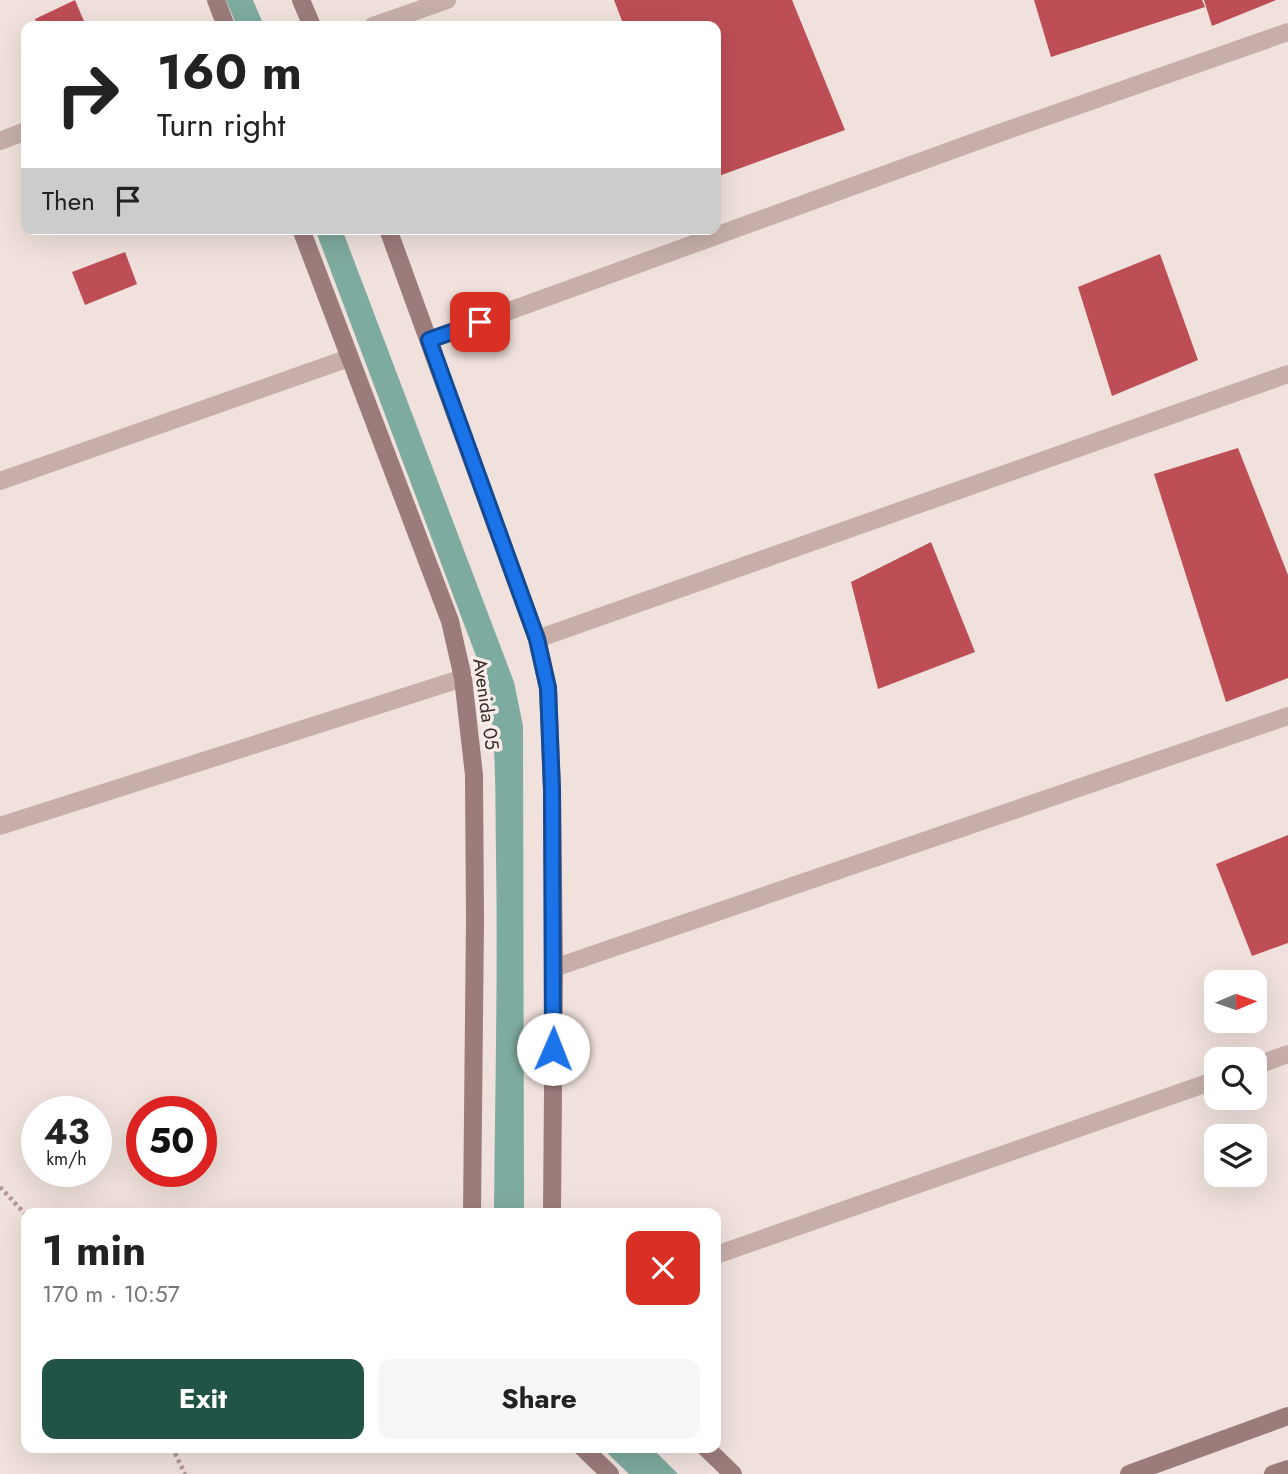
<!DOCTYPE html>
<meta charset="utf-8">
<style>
body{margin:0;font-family:Jost,sans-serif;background:#f6f6f6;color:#222;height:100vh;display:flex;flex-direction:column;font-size:26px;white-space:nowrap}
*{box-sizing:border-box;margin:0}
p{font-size:23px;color:#767676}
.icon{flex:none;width:38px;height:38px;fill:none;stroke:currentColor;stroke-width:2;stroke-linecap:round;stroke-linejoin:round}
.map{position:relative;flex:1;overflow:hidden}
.side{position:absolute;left:21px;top:1208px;width:700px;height:245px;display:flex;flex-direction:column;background:#fff;border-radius:14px;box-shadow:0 7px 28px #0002}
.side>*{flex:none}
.banner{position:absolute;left:21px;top:21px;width:700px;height:214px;border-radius:14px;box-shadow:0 7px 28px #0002;background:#fff;color:#222;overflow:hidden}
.needle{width:46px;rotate:88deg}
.tools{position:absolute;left:1204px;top:970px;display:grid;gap:14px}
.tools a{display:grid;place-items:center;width:63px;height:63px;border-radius:14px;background:#fff;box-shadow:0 7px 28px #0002;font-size:35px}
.speed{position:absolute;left:21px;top:1096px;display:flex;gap:14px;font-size:35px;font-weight:700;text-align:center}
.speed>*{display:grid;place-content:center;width:91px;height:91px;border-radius:50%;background:#fff;box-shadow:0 7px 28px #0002;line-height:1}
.speed small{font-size:18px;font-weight:400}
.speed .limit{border:10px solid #d22;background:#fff;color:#111}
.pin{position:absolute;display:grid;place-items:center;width:60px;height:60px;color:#fff;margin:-30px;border-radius:14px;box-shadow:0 4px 10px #0006}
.me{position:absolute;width:77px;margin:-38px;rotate:1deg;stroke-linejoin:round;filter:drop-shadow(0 0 5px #0008)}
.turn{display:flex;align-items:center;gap:24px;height:147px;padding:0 21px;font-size:32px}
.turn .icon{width:91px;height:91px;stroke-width:2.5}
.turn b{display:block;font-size:49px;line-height:60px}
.then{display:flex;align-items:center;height:66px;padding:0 21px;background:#0003;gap:14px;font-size:26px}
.round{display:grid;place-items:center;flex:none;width:74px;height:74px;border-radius:14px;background:#f6f6f6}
.overview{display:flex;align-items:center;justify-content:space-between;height:119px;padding:0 21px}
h1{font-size:42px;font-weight:700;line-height:52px}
.primary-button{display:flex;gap:14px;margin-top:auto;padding:14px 21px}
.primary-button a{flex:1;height:80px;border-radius:14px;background:#215447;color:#fff;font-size:28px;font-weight:700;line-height:80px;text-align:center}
.primary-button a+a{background:#f6f6f6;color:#222}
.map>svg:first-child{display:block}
</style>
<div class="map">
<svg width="1288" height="1474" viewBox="0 0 1288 1474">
<rect width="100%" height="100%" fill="#f0e1dc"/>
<g fill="#7eab9f">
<polygon points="226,0 253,0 264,26 237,26"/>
<path d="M315,229h27l172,453 9,44 1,487h-30c1,-119 4,-239 2,-358 -1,-56 1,-114 -9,-170z"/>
<polygon points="601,1447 651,1447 678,1474 629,1474"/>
</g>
<g fill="#bd4e56">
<polygon points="75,0 86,26 38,26 35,19"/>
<polygon points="614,0 792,0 845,130 716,177 716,26 624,26"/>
<polygon points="1034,0 1202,0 1205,7 1051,57"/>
<polygon points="1204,0 1276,0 1212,26"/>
<polygon points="125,252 137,284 85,305 72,272"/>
<polygon points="1160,254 1198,360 1112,396 1078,287"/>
<polygon points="1238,448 1288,575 1288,678 1226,702 1154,474"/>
<polygon points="931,542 975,652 878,689 851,582"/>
<polygon points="1288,835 1288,943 1252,956 1216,864"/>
</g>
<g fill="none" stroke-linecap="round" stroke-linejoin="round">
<g stroke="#b39794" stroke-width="4.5" stroke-dasharray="3.5 3.5" stroke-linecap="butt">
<polyline points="0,1187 26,1215"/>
<polyline points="172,1447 185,1474"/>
</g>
<g stroke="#c7aea9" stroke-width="18">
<polyline points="373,26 447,0"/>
<polyline points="0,141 26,131"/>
<polyline points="429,340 991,136 1288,32"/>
<polyline points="0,481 349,358"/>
<polyline points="537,639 1288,374"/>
<polyline points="0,826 463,678"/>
<polyline points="554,968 1288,716"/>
<polyline points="1255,1066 1288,1054"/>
<polyline points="716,1255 1216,1080"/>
</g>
<g stroke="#9b7c7b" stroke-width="18">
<polyline points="216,0 226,26"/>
<polyline points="301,0 312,26"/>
<polyline points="301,229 450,621 463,678 474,775 475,920 472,1213"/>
<polyline points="388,229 537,639 548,688 552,790 554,968 552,1213"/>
<polyline points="582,1447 610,1474"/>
<polyline points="705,1447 733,1474"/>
<polyline points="1129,1474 1288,1416"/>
<polyline points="1273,1474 1288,1469"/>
</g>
</g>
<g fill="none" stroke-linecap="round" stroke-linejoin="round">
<g stroke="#114b97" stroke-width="18">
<polyline id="route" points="480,322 429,340 537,639 548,688 552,790 553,1049"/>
</g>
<use href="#route" stroke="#1a73e8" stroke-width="12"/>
</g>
<g text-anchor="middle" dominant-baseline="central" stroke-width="7" stroke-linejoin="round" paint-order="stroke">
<g font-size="19" fill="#352928" stroke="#f8ece8">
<text transform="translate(486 704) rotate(82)">Avenida 05</text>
</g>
</g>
</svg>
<div class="tools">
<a><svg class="needle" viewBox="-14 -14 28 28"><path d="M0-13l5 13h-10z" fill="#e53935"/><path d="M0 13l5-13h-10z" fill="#767676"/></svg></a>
<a><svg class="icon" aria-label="search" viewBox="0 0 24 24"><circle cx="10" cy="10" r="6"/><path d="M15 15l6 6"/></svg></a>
<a><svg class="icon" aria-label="layers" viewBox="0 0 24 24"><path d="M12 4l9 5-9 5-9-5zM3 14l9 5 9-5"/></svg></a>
</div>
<div class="speed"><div>43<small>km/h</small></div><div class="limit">50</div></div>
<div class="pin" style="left:480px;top:322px;background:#d93025"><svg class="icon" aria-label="arrive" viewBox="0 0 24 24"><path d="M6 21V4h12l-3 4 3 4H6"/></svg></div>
<svg class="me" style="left:553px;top:1049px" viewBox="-20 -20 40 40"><circle r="19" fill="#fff"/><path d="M0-13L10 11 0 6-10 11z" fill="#1a73e8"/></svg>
<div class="banner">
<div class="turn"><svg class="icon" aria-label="right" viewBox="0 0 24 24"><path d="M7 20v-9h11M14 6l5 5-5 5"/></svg><div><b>160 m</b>Turn right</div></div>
<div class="then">Then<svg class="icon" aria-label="arrive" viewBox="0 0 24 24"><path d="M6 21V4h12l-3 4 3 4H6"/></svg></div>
</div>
<section class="side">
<div class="overview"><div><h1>1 min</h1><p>170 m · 10:57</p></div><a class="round" style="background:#d93025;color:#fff"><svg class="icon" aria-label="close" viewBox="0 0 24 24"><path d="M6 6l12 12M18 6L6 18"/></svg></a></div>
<div class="primary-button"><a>Exit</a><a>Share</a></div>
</section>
</div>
